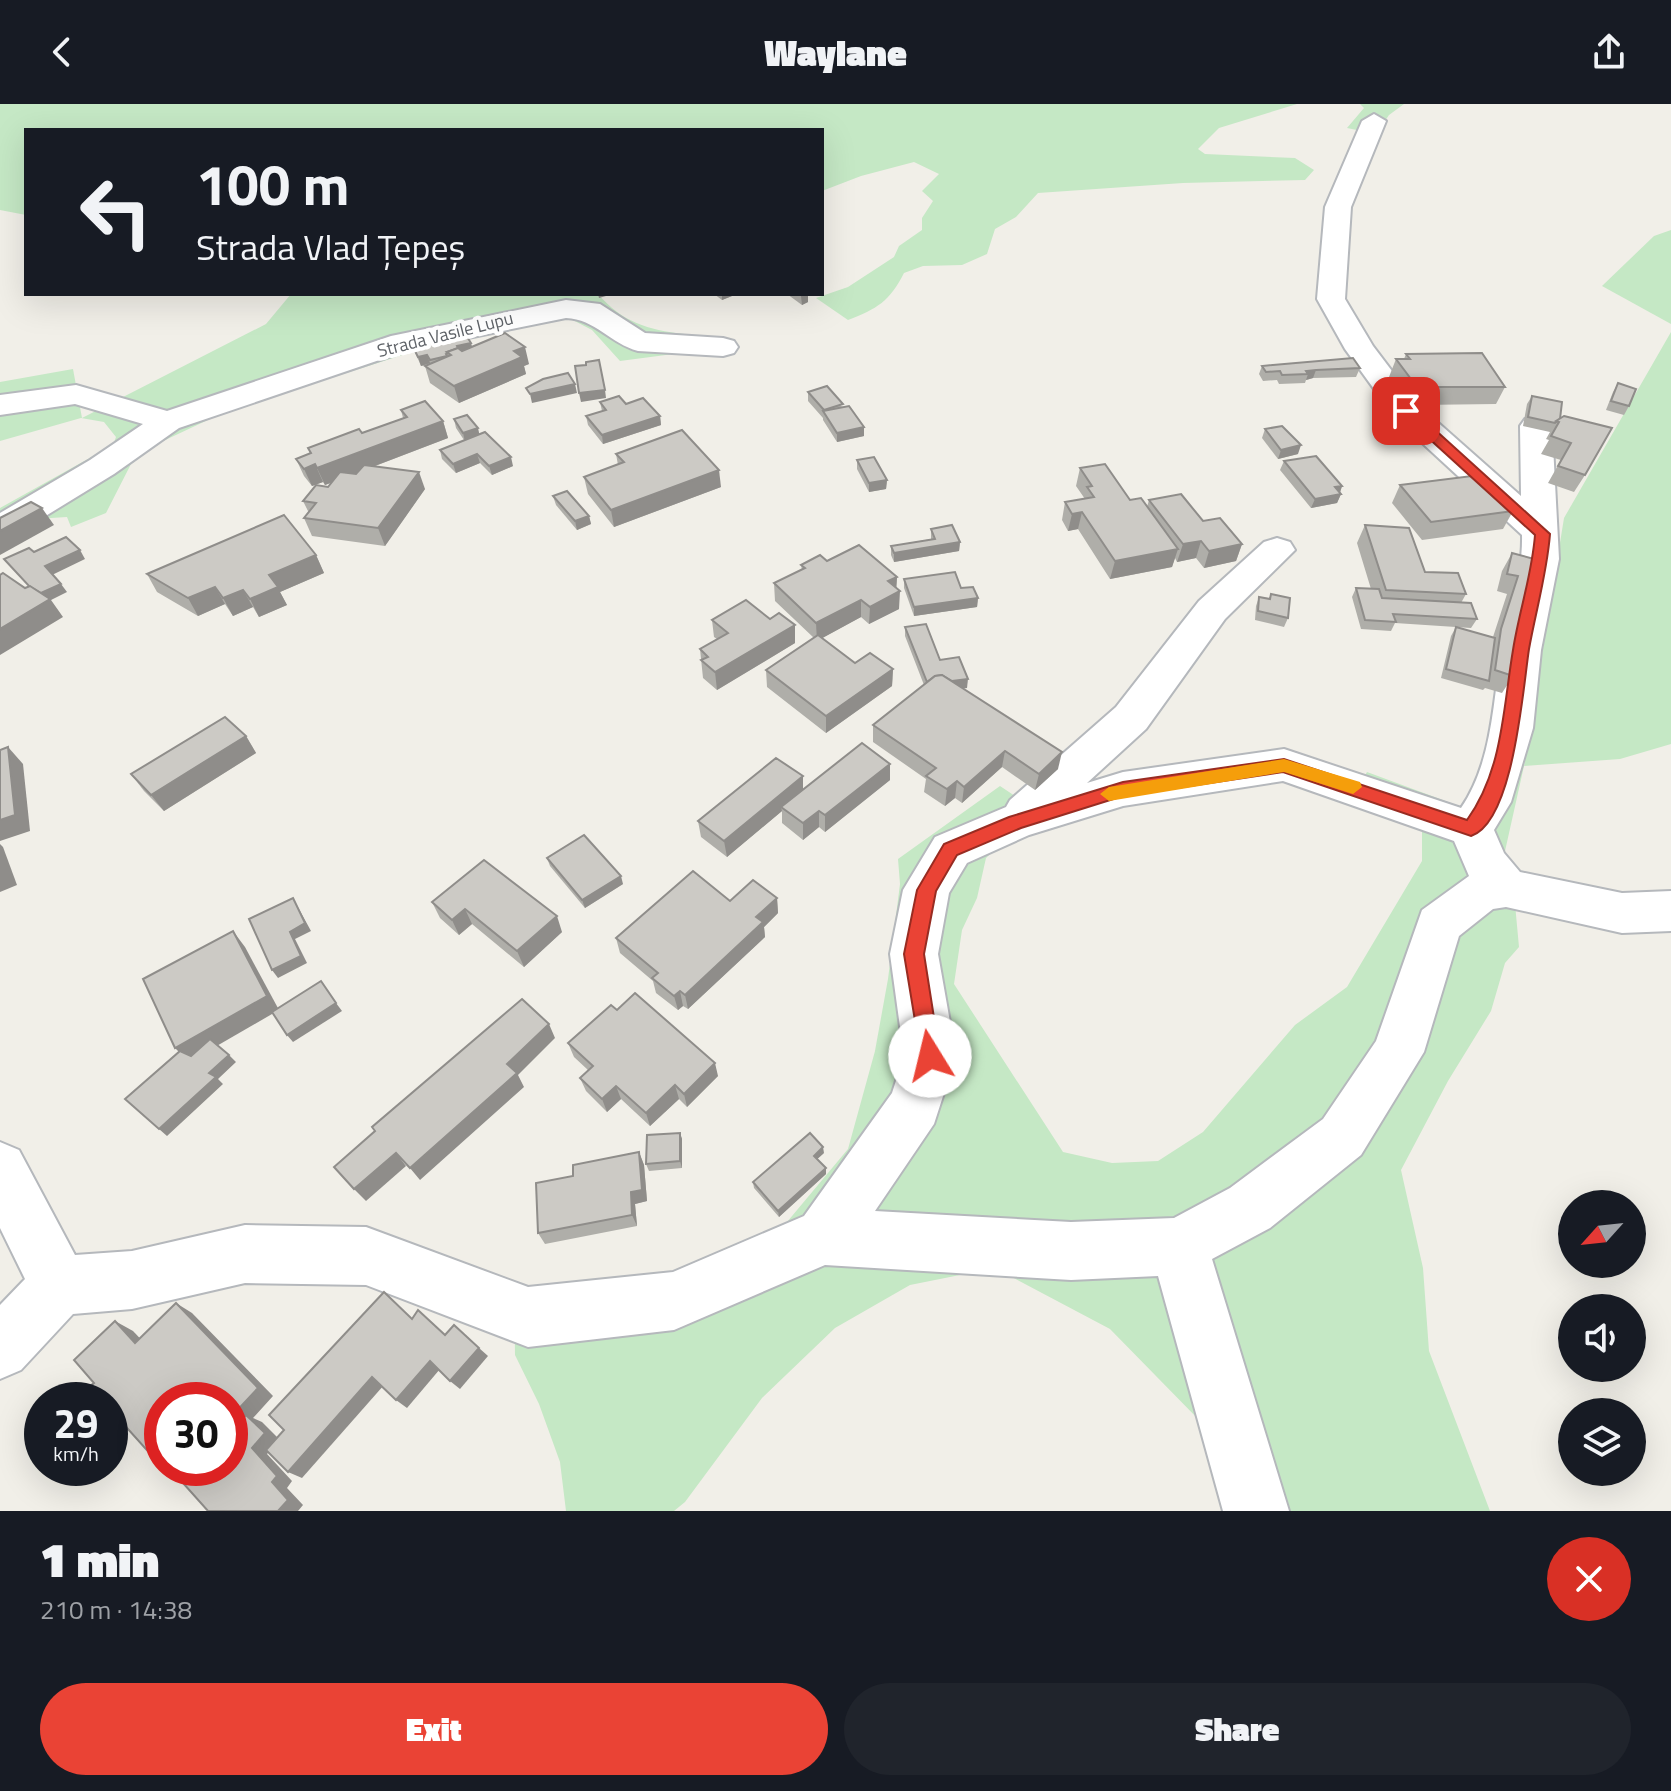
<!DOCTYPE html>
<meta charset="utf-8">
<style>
body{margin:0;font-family:"Titillium Web",sans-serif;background:#20242c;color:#f1f3f6;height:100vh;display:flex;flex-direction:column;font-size:30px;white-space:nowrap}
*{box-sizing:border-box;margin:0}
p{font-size:26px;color:#9ea1a6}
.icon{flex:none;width:44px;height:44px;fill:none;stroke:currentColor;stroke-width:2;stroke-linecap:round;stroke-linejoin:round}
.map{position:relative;height:1407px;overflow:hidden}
.panel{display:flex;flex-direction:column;background:#171b24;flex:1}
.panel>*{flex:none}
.hud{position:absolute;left:24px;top:24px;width:800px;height:168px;border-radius:0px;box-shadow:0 8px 32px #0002;background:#171b24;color:#f1f3f6;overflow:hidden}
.needle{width:52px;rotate:243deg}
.fabs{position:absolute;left:1558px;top:1086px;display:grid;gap:16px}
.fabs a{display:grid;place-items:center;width:88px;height:88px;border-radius:50%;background:#171b24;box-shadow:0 8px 32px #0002;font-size:40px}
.speed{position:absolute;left:24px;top:1278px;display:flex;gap:16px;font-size:40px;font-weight:700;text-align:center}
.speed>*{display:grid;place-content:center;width:104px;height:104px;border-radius:50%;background:#171b24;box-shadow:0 8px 32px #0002;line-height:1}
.speed small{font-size:20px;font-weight:400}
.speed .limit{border:12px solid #d22;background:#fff;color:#111}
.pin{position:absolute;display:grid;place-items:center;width:68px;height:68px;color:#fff;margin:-34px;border-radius:16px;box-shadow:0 4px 12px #0006}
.me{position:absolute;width:88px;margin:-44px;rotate:351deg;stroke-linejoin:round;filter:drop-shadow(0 0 6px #0008)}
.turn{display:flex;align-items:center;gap:28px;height:168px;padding:0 40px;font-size:36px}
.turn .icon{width:104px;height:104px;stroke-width:2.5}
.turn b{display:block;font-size:56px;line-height:68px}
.round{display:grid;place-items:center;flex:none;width:84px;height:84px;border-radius:42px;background:#20242c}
.summary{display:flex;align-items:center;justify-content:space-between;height:136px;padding:0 40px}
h1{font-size:48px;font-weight:800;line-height:60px}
.primary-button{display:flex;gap:16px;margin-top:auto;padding:16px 40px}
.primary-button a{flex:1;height:92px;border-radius:48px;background:#ea4335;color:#fff;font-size:32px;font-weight:800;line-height:92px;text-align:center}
.primary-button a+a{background:#20242c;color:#f1f3f6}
header{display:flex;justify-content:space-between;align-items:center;height:104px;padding:0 40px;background:#171b24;font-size:36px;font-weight:800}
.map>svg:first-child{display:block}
</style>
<header><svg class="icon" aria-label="back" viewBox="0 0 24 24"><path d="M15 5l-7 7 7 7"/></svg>Waylane<svg class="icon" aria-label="share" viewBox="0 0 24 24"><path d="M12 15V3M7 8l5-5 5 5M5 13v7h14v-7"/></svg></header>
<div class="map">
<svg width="1671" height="1407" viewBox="0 0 1671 1407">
<rect width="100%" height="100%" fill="#f1efe8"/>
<g fill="#c5e8c5">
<path d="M0,0h1297l-78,24 -21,21 7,5 90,4 19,12 -9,10 -122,3 -145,10 -22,24 -21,12 -8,25 -25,11 -39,1 -19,7c-14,28 -27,36 -56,47l-32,-22 32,-11 46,-30 5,-11 23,-16v-12l11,-17 -11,-10 17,-17 -25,-12 -53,14 -39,15v-61h-796v85l-26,-5z"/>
<polygon points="1360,0 1404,0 1389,11 1376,30 1347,24 1364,4"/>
<polygon points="1671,126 1671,220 1602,182 1654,132"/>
<path d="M291,190h307c24,28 50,36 86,40l-3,19 -61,8 -28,-31 -25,-13 -130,27 -210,67 -66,31 -30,22 -25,49 -35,14 -4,-10 -32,2 -35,20v-31l113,-63 3,-8 -12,-15 -23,-4 -81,23v-59l73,-13 9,49 184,-94z"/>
<polygon points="1671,228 1671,640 1620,655 1524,662 1503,756 1515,800 1519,843 1505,859 1491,907 1448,977 1401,1066 1423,1164 1429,1247 1490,1407 1231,1407 1202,1319 1110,1225 995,1164 910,1181 835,1224 762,1294 685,1398 674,1407 566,1407 560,1358 539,1300 515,1251 514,1182 599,1184 693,1174 772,1136 848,1045 875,947 888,875 900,780 898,755 1000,682 1059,721 1004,737 986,754 977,794 962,826 954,880 1063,1048 1112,1059 1158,1057 1203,1028 1295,921 1347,883 1422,757 1422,727 1411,716 1353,691 1367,668 1467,705 1487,664 1524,662 1564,414"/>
</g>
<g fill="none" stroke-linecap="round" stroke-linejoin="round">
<g stroke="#b5b8bc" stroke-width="4">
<g id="minor">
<path d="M1374,10l12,7 -35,86 -6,92 28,47 44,58 104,92 -1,-70 5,-7 11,-3 11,3 5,7 7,133 -18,91 -8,78 -22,74 -17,28 10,23 16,19 102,21 49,-2v40l-49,2 -116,-26 -13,2 -34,27 -35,116 -63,103 -91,73 -58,31 77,252h-66l-65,-235 -87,4 -246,-15 -151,65 -146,17 -162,-62 -121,-2 -113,26 -59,5 -52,56 -21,9v-74l25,-26 -25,-51v-86l19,8 56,105 57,-4 113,-26 121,2 162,60 145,-15 131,-56 88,-123 12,-37 -14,-102 13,-64 32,-53 71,-30 4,-7 106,-93 83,-106 65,-59 13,-4 13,4 5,8 -70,69 -79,110 -59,54 36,-11 161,-23 177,59c31,-45 32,-105 40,-156 7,-40 22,-76 21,-117l-127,-117 -50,-69 -28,-50 8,-92 37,-86zM1283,677l171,60 15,35 -47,34 -46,131 -53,78 -93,69 -56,30 -103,4 -196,-11 59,-87 22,-68 -18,-102 11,-61 18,-30 62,-28 94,-29z"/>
<path d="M566,196l34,4 45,29 78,5 11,3 4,6 -4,6 -11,3 -85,-5c-27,-7 -43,-32 -72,-33l-157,32 -230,78 -65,46 -101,62 -13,3v-26l90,-53 53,-36 -68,-20 -75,11v-20l76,-10 91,26 224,-75z"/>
</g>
</g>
<use href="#minor" fill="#fff" fill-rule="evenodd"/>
</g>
<g fill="#afaea9">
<polygon points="714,190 737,190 722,196"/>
<polygon points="787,190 808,190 808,198 802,201"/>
<polygon points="471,239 472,243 529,260 524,262 526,270 459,299 430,279 425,262 430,260 421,262 412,241"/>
<polygon points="1406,250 1505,283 1496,300 1419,301 1417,296 1406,297 1389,273 1396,255 1404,255"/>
<polygon points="1262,262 1360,264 1356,273 1313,274 1306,276 1305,279 1279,280 1277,276 1263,277 1259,270"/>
<polygon points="1618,279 1629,302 1624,311 1606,306 1613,288"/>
<polygon points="808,288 843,303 864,323 864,332 837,338 823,316 823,314 808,297"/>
<polygon points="1532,292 1560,315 1585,371 1574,388 1548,379 1561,356 1541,350 1549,336 1546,335 1550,328 1523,322 1527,300"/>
<polygon points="600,298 660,312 661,321 603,340 588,321 586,312 602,307"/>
<polygon points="401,306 443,317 448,334 375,362 425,385 385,442 312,432 304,414 309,409 303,397 328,383 331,379 325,381 323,378 312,382 304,372 296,355 310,349 308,344 362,329 403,314"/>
<polygon points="454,315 479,330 513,362 492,371 480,359 456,369 442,355 440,346 464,336 456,324"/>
<polygon points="1265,325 1298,350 1278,355 1262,334"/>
<polygon points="616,350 721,383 614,423 588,390 584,373 618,361"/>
<polygon points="857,356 887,376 886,385 869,388 857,365"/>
<polygon points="1284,357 1342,382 1340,389 1341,390 1337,399 1311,404 1280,366"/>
<polygon points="1080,364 1130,396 1147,403 1149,396 1203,417 1242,440 1236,457 1204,464 1196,454 1177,458 1175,454 1172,463 1110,475 1078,425 1068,427 1062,416 1065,398 1085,395 1076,382"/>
<polygon points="1400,381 1513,407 1503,425 1422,436 1392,399"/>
<polygon points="553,392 589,412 591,420 577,426 556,401"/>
<polygon points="1365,421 1425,468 1466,490 1461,499 1477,515 1471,524 1395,519 1391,527 1361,525 1352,493 1356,484 1371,485 1357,439"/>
<polygon points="931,425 960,438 959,447 894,458 891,451 891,442 931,435"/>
<polygon points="1512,449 1534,455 1513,572 1502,589 1485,584 1483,586 1441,574 1451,532 1456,523 1493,533 1507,490 1497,487 1502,467"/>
<polygon points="316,451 324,469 280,488 287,501 259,513 253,503 233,512 225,500 198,512 157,488 147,470"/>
<polygon points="827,457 897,473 896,484 899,505 869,520 861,513 822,534 855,559 893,565 892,582 826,629 767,583 766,566 814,534 775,497 774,479 802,466 801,461"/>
<polygon points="904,475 961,484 978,494 977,503 914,512 904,484"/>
<polygon points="1271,490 1288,514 1284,523 1255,516 1256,502 1259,493 1269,495"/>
<polygon points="770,515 795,521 795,539 717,586 703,574 700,545 717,535 714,533 712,516"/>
<polygon points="905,523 940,556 967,584 963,584 1058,665 1035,686 1002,663 962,699 955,694 945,702 924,688 926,675 873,638 873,621 924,581 905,532"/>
<polygon points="246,632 256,649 164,707 144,687 131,670"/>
<polygon points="890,660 890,676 825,728 819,723 803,736 782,719 782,707 727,753 701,733 698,717 803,672 803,686"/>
<polygon points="547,754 623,780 585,804 550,762"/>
<polygon points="777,794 778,809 764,823 765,833 688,905 683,902 678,906 656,889 653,877 620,849 616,834 730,797"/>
<polygon points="432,798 562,828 524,863 472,820 459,831 440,814"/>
<polygon points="617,906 718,972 687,1003 679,995 650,1022 621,995 607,1008 586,987 580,974 588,966 574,953 568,939"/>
<polygon points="680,1029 682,1035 682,1064 649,1067 646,1060"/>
<polygon points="639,1048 644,1061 647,1097 635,1100 637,1122 545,1140 538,1129 573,1072"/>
<polygon points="824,1049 817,1055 826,1064 826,1070 779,1113 754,1084 753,1078"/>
</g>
<g fill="#8f8d8a">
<polygon points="598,190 613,190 599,194"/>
<polygon points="722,190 737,190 722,196"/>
<polygon points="808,190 808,198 802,201 801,192"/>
<polygon points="471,239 473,248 451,251 457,242"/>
<polygon points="525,243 529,260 524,262 526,270 459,299 454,282 514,247"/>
<polygon points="427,251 430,259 421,262 418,253"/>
<polygon points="1316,266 1313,274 1306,276 1308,270 1306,267"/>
<polygon points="575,280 577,289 532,299 530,290"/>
<polygon points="605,286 606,294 581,298 579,289"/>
<polygon points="660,312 661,321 603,340 602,331"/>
<polygon points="443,317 448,334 325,381 317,364"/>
<polygon points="864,323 864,332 837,338 837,329"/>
<polygon points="478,324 480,333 465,338 463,329"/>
<polygon points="1301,341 1298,350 1278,355 1281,346"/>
<polygon points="477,350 480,359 456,369 453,360"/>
<polygon points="511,353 513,362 492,371 489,362"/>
<polygon points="315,360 323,378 312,382 304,365"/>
<polygon points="719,366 721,383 614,423 611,406"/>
<polygon points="419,368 425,385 385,442 378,424"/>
<polygon points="887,376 886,385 869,388 869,379"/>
<polygon points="1342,382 1339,391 1341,390 1337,399 1311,404 1315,395 1335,383"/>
<polygon points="42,404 54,421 0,451 0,427"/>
<polygon points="1082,408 1078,425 1068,427 1072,410"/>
<polygon points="589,412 591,420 577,426 575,417"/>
<polygon points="1201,437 1196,454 1177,458 1183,440"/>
<polygon points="960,438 959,447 894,458 894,449"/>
<polygon points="1242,440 1236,457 1204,464 1209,447"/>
<polygon points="1178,445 1172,463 1110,475 1115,457"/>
<polygon points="80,446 85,455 52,471 45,462"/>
<polygon points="316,451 324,469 280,488 287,501 259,513 250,495 269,471"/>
<polygon points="897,473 896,490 900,487 899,505 869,520 870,503 888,477"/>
<polygon points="61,480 67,488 51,496 63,513 0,551 0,525 37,491"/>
<polygon points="215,483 225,500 198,512 188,494"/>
<polygon points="243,486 253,503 233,512 223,494"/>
<polygon points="978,494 977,503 914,512 914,503"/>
<polygon points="861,496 861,513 817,537 816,519"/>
<polygon points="795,521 795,539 717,586 715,568"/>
<polygon points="893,565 892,582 826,629 826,612"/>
<polygon points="968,575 967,584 928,590 928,581"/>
<polygon points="246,632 256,649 164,707 151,691"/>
<polygon points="8,643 23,660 30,727 0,737 0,716"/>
<polygon points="1005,647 1002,663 962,699 964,683"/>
<polygon points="1062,648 1058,665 1035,686 1039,670"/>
<polygon points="890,660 890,676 825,728 825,711"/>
<polygon points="803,672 803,689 781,703 782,707 727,753 724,737"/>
<polygon points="957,677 955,694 945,702 947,685"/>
<polygon points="819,707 819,723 803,736 803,719"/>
<polygon points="0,740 3,743 17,781 0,788"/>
<polygon points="621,772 623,780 585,804 582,796"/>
<polygon points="293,794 311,827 295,835 307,859 278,874 272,866 290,828"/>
<polygon points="777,794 778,809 764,823 765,833 688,905 685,891 756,813"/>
<polygon points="465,805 472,820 459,831 452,816"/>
<polygon points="557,812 562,828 524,863 517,847"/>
<polygon points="233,827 245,843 279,906 189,958 175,944"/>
<polygon points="680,887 683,902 678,906 674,892"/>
<polygon points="336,899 342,907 293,938 287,931"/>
<polygon points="549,920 555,934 518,971 524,983 420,1076 410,1064 507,960"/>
<polygon points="229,951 236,958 218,975 223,980 167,1032 159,1025 209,969"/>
<polygon points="715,959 718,972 687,1003 684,990"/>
<polygon points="675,981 679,995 650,1022 646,1009"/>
<polygon points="616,982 621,995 607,1008 602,995"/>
<polygon points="680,1029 682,1035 682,1064 680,1057"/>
<polygon points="823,1043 824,1049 814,1058 814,1052"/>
<polygon points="639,1048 644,1061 647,1097 635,1100 637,1122 632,1111 631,1088"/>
<polygon points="396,1049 406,1062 366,1097 354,1085"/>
<polygon points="826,1064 826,1070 779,1113 778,1107"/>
<polygon points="176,1199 192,1209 273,1292 253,1314 262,1318 280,1336 267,1350 292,1377 287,1384 303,1401 298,1407 278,1407 272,1378 252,1344 230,1314"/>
<polygon points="115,1217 133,1227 153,1248 135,1239"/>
<polygon points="479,1244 488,1252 460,1285 450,1277"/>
<polygon points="430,1257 440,1265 407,1304 396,1296"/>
<polygon points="372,1273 384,1281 302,1374 288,1368"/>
</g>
<g fill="#cccac5" stroke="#8f8d8a" stroke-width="2">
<polygon points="464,228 471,239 457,242 458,244 447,248 449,249 446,250 447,252 430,256 427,251 418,253 412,241"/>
<polygon points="505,229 525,243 514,247 522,253 454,282 425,262 451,251 447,248 458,244 462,247"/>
<polygon points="1482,249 1505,283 1427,283 1425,279 1414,279 1396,255 1410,255 1406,250"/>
<polygon points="1353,254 1360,264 1316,266 1306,267 1308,270 1282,271 1280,267 1266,268 1262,262"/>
<polygon points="599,256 605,286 579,289 575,262 586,261 586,258"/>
<polygon points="568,269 575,280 530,290 526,284 543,275"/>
<polygon points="1618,279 1636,285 1629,302 1611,297"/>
<polygon points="827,282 843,300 824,306 808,288"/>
<polygon points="619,292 626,300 643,294 660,312 602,331 586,312 606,306 600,298"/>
<polygon points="1532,292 1562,298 1560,315 1555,319 1528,313"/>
<polygon points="425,297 443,317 317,364 315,360 304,365 296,355 311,349 308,344 359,325 362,329 407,313 401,306"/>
<polygon points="849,302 864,323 837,329 823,307"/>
<polygon points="467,311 478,324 463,329 454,315"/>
<polygon points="1564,312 1612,324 1585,371 1558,362 1571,339 1551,332 1559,318 1556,317"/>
<polygon points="1282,322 1301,341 1281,346 1265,325"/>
<polygon points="682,326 719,366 611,406 584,373 624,358 616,350"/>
<polygon points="485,328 511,353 489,362 477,350 453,360 440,346"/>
<polygon points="1316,352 1342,382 1335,383 1341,390 1315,395 1284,357"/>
<polygon points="874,353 887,376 869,379 857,356"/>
<polygon points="1105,360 1130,396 1141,394 1178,445 1115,457 1082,408 1072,410 1065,398 1094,393 1087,383 1092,382 1080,364"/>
<polygon points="364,361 419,368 378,424 304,414 316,399 303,397 316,381 328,383 340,368 356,370"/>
<polygon points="1480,371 1513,407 1431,418 1400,381"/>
<polygon points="567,387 589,412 575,417 553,392"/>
<polygon points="1181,390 1203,417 1220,414 1242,440 1209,447 1201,437 1183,440 1149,396"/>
<polygon points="31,398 42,404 0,427 0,414"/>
<polygon points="284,411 316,451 269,471 278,483 250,495 243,486 223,494 215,483 188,494 147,470"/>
<polygon points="952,421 960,438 894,449 891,442 935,435 931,425"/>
<polygon points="1365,421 1409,424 1425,468 1458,469 1466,490 1386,486"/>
<polygon points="66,433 80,446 45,462 61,480 41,489 29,482 4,455 29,444 34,448"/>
<polygon points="859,441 897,473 888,477 900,487 870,503 861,496 816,519 774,479 805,464 801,461 820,451 827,457"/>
<polygon points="1512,449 1534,455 1530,474 1533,475 1513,572 1495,566 1501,525 1518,472 1507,470"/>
<polygon points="955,468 961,484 973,483 978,494 914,503 904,475"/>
<polygon points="3,469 25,484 30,482 50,495 0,525 0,471"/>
<polygon points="1356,484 1379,485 1382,494 1471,499 1477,515 1393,510 1396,518 1365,516"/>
<polygon points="1271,490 1290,494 1288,514 1258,507 1259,493 1270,495"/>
<polygon points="746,496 770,515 779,509 795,521 715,568 701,556 708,553 700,545 728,529 712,516"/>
<polygon points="926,520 940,556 959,553 968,575 952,577 942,571 935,572 927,578 905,523"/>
<polygon points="1456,523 1495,534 1489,577 1446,565"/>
<polygon points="818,531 855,559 870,549 893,565 826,612 766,566"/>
<polygon points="942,571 1062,648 1039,670 1005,647 964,683 957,677 947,685 926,672 936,664 873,621 935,572"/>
<polygon points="225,613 246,632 151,691 131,670"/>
<polygon points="862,639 890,660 825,711 819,707 803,719 781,703"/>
<polygon points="8,643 15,711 0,716 0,646"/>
<polygon points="776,654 803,672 724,737 698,717"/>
<polygon points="584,731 621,772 582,796 547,754"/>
<polygon points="484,756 557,812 517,847 465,805 452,816 432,798"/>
<polygon points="693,767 730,797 753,776 777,794 756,813 763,818 685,891 680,887 674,892 652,874 658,869 616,834"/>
<polygon points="293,794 305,819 290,828 301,852 272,866 249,815"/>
<polygon points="233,827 267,892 175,944 143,875"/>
<polygon points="321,877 336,899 287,931 272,908"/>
<polygon points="635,889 715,959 684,990 675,981 646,1009 616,982 602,995 580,974 593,962 568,939 611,901 617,906"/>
<polygon points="522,895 549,920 507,960 517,969 410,1064 396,1049 354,1085 334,1063 375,1027 372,1023"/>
<polygon points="210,935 229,951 209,969 216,973 159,1025 125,995 180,947 191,952"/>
<polygon points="680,1029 680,1057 646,1060 647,1031"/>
<polygon points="810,1029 823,1043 814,1052 826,1064 778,1107 753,1078"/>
<polygon points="639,1048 642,1086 631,1088 632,1111 538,1129 536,1079 573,1072 573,1061"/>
<polygon points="384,1188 412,1215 418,1206 445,1231 454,1221 479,1244 450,1277 430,1257 396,1296 372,1273 288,1368 266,1346 284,1326 269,1311"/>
<polygon points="176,1199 258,1284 230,1314 230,1296 162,1296 162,1363 110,1305 110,1296 102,1296 90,1282 94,1279 74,1256 115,1217 135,1239"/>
<polygon points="246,1311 265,1329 252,1344 277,1372 272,1378 288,1396 278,1407 208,1407 175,1370 171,1374 163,1364 230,1364 230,1314 237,1322"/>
</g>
<path fill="#ea4335" stroke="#982c22" stroke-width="2" d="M1402,304h9l139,126c-3,39 -14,76 -21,115 -6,38 -15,173 -58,187l-188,-64 -160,24 -102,32 -64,27 -21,36 -12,63 16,102 -3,7 -7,3 -8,-3 -18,-109 13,-64 27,-46 65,-27 114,-35 161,-23 183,61c36,-50 36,-111 46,-170 6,-39 19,-75 22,-115l-133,-121z"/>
<polygon fill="#f59e0b" points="1284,655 1360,678 1362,683 1353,690 1284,668 1109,697 1100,690 1109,683"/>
<g text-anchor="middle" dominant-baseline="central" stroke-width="8" stroke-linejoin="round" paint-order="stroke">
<g font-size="18" fill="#5f6368" stroke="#fff">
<text transform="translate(445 230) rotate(-14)">Strada Vasile Lupu</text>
</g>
</g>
</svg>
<div class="fabs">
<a><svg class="needle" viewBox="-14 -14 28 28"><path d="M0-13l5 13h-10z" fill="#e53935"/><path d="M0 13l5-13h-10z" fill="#9ea1a6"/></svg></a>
<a><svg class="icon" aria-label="sound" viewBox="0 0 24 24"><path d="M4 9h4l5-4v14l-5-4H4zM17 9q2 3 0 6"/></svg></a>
<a><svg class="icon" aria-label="layers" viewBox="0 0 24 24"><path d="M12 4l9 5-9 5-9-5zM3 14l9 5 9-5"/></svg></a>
</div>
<div class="speed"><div>29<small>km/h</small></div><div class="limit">30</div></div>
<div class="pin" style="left:1406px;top:307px;background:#d93025"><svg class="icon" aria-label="arrive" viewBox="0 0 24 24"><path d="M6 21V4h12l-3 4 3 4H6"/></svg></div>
<svg class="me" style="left:930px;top:952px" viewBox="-20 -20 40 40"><circle r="19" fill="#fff"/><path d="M0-13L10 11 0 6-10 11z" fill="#ea4335"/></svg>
<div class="hud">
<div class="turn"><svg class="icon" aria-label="left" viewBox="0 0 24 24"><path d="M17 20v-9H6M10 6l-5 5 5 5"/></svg><div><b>100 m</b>Strada Vlad Țepeș</div></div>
</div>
</div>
<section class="panel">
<div class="summary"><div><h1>1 min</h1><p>210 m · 14:38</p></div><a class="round" style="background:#d93025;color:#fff"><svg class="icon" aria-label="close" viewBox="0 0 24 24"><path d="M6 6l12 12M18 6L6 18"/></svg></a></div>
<div class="primary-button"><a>Exit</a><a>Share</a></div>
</section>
